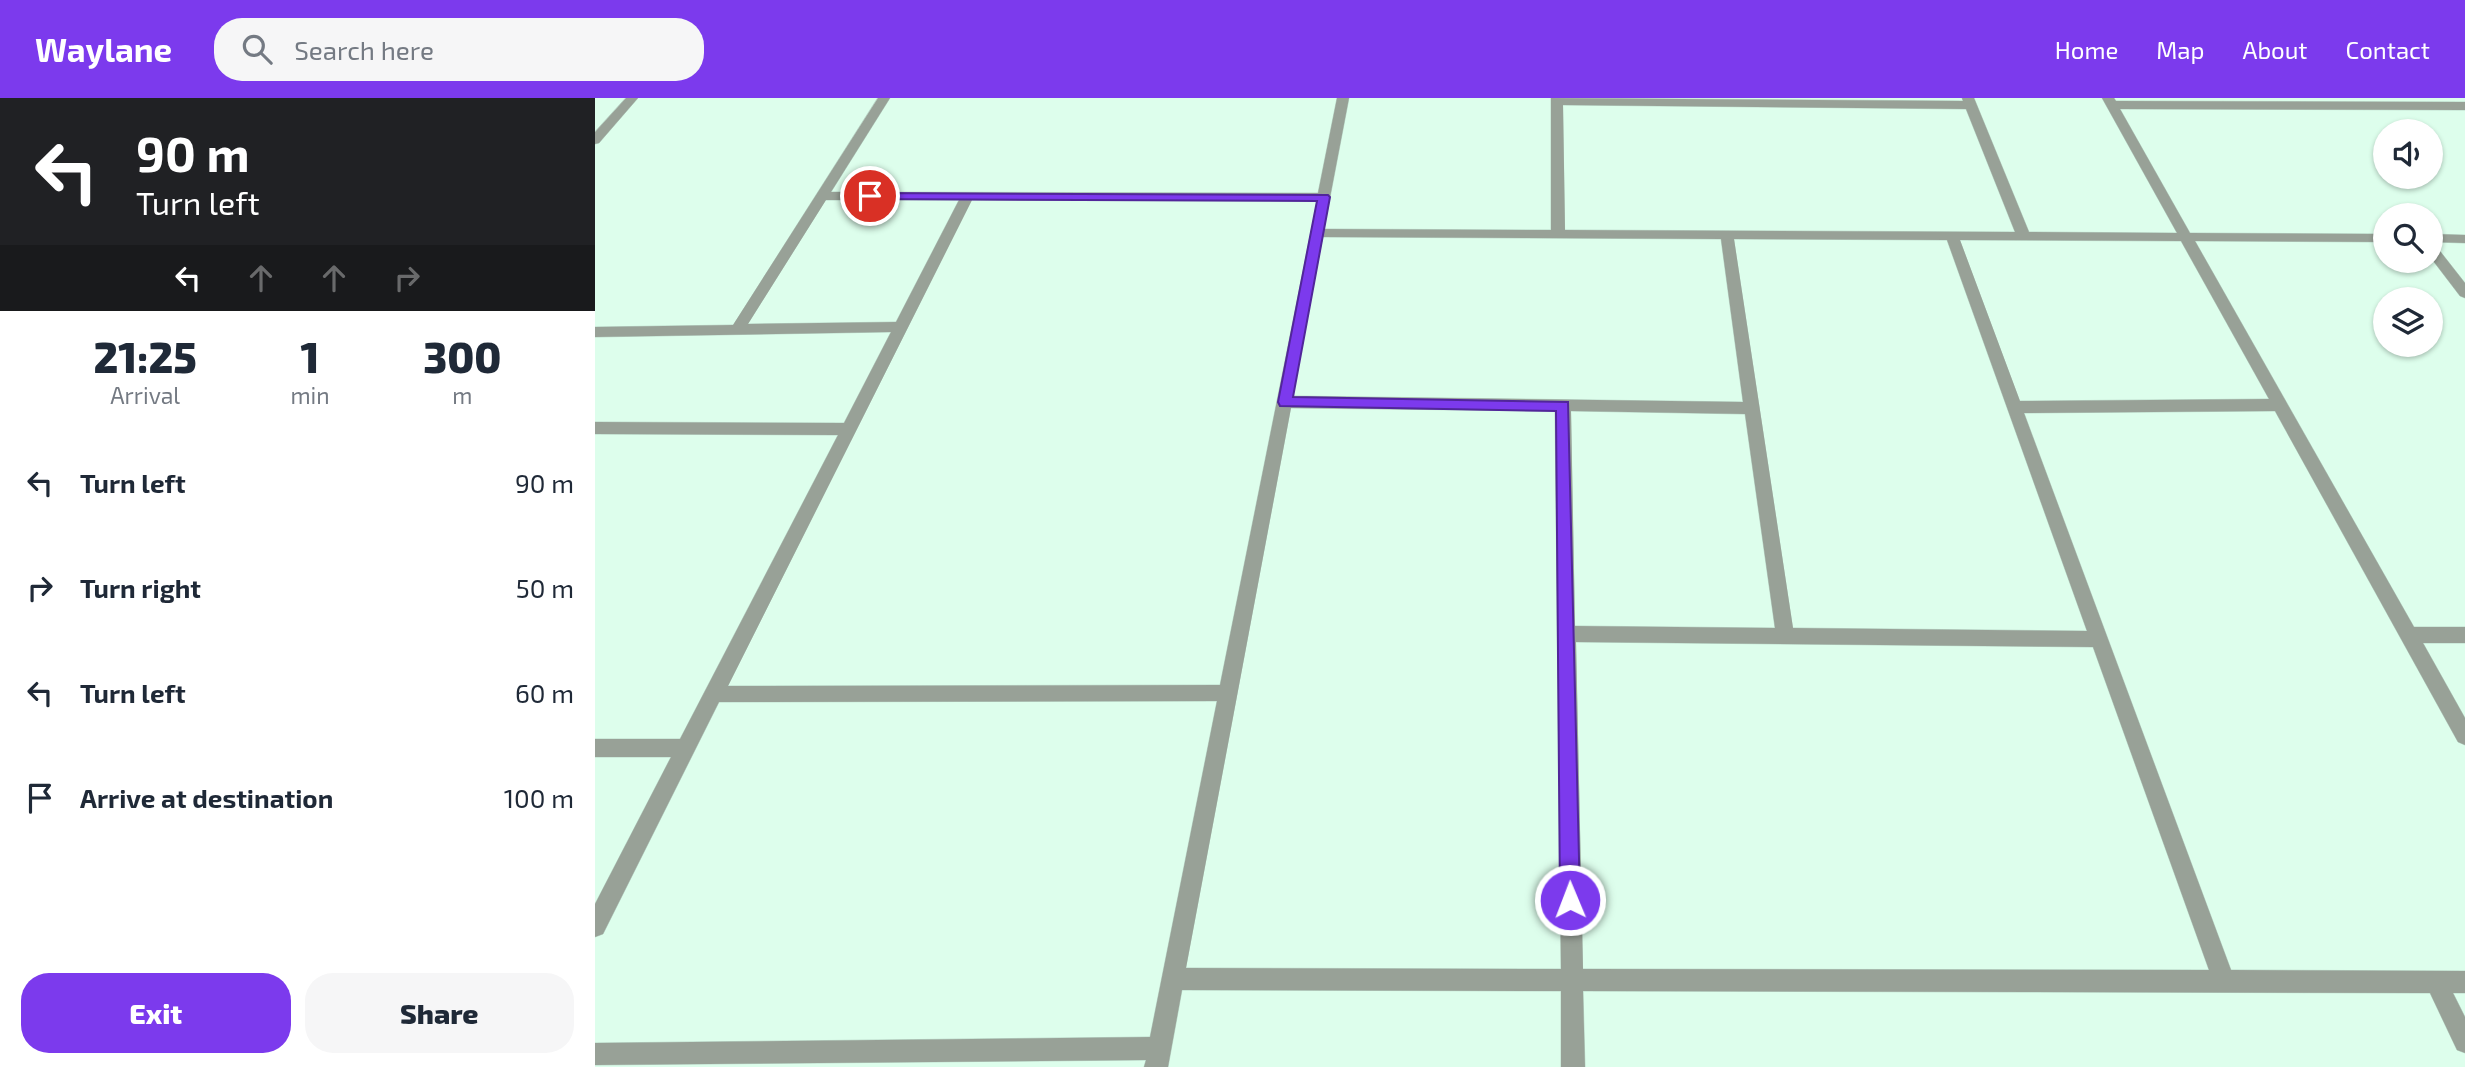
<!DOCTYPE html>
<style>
body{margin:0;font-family:"Exo 2",sans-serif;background:#f6f6f7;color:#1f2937;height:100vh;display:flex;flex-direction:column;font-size:26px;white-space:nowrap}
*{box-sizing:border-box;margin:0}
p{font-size:23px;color:#747a83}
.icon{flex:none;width:38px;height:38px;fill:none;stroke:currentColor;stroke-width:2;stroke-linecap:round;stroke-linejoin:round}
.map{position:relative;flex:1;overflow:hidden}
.panel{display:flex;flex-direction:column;background:#fff;width:595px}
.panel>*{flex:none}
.top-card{background:#202124;color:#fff;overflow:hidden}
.tools{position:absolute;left:1778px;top:21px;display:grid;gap:14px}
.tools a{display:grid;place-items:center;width:70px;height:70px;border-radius:50%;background:#fff;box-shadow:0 2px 5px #0004;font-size:35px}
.pin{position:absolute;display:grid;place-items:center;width:60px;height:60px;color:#fff;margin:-30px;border:4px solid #fff;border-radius:50%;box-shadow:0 2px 7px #0007}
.me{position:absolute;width:77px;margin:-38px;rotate:359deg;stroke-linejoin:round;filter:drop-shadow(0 0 5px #0008)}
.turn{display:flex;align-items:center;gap:24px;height:147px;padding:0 21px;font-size:32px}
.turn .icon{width:91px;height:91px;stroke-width:2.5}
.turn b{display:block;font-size:49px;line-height:60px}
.lanes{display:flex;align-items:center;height:66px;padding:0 21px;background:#0003;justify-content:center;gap:35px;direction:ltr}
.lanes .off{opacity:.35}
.eta{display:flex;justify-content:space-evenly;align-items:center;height:119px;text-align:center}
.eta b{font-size:42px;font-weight:800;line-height:49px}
.button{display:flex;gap:14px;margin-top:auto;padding:14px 21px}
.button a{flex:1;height:80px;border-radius:28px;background:#7c3aed;color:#fff;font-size:28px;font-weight:800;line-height:80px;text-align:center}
.button a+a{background:#f6f6f7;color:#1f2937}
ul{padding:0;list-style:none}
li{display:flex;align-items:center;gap:21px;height:105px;padding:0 21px}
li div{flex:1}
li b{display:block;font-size:26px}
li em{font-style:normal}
header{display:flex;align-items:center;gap:42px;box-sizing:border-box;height:98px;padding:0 35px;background:#7c3aed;color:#fff}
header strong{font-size:33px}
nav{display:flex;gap:38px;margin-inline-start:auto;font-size:24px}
.search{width:490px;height:63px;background:#f6f6f7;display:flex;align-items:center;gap:18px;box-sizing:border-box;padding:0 24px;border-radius:28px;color:#747a83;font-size:26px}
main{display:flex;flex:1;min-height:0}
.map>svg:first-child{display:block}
</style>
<header>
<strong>Waylane</strong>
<div class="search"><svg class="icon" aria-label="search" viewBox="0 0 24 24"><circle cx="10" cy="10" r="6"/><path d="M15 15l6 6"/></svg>Search here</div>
<nav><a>Home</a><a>Map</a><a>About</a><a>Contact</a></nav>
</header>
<main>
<section class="panel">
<div class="top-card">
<div class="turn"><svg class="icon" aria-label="left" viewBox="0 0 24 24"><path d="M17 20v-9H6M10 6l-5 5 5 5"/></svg><div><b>90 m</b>Turn left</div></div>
<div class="lanes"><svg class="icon" aria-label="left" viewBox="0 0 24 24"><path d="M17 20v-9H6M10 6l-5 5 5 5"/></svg><svg class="icon off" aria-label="ahead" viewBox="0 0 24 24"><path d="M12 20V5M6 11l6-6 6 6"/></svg><svg class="icon off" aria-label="ahead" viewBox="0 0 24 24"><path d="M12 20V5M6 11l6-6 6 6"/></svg><svg class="icon off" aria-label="right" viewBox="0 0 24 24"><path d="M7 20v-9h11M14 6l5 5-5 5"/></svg></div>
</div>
<div class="eta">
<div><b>21:25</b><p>Arrival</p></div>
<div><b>1</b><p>min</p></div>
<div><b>300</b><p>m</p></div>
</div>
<ul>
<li><svg class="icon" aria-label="left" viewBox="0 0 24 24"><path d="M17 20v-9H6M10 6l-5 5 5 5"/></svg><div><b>Turn left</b></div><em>90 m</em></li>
<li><svg class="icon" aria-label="right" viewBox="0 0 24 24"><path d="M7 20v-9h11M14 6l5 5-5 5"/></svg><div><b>Turn right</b></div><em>50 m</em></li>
<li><svg class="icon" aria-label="left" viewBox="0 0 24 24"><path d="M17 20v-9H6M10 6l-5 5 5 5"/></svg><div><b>Turn left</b></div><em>60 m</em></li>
<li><svg class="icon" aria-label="arrive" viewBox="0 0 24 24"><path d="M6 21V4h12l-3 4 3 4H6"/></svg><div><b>Arrive at destination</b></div><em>100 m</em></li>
</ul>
<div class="button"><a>Exit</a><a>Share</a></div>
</section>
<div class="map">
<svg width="1870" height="969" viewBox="0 0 1870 969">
<rect width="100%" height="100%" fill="#ddfeec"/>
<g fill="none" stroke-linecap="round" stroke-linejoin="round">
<g stroke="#bbd8c9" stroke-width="1">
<g id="minor">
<polygon points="31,0 43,0 4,45 0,46 0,34"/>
<path d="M283,0h12l-59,94 487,1 19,-95h12l-25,131 227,1v-132l412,3 -1,-3h12l55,134 148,1 -75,-135h12l2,3 349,1v8l-345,-1 70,124 195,1v8l-190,-1 219,386h51v16h-42l42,75v27l-7,-3 -183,-331 -251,2 207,557 234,1v22h-12l12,24v36l-8,-3 -27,-57 -847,-2 2,76h-24v-76l-379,-1 -14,77h-24l2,-7 -551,5v-22l555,-6 67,-336 -498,1 -116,232 -8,3v-33l76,-147h-76v-18h85l158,-304 -243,-1v-12l249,1 47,-91 -296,5v-10l138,-2zM968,7l403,4 49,123 -450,-2zM231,102h133l-63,122 -148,2zM377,102l345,1 -97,484 -492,1zM728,139l398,2 22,163 -450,-6zM1139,141l213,1 140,391 -294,-3zM1365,142l221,1 88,158 -249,2zM696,310l264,3 6,558 -375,-1zM976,313l174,3 30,214 -200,-2zM981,544l517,5 116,323 -626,-1z"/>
<polygon points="1836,136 1870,137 1870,145 1836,144"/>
<polygon points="1836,147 1841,148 1870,185 1870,200 1865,198 1836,160"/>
</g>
</g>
<use href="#minor" fill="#98a197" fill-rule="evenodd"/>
</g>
<polygon fill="#7c3aed" stroke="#51269a" stroke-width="2" points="275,95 733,97 735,99 698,299 973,304 985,802 982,809 975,811 968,809 965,802 961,313 685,308 683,304 722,103 271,101 271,96"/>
</svg>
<div class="tools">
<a><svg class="icon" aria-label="sound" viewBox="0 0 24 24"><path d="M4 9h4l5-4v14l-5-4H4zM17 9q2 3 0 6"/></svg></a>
<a><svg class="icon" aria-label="search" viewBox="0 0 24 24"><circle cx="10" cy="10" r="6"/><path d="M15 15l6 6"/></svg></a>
<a><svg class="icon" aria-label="layers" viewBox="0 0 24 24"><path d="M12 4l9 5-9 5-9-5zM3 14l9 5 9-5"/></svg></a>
</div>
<div class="pin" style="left:275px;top:98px;background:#d93025"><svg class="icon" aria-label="arrive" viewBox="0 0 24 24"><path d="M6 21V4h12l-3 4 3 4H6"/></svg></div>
<svg class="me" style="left:975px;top:802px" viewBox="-20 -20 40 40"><circle r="17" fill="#7c3aed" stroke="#fff" stroke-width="3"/><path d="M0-11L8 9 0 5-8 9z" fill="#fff"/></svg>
</div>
</main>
